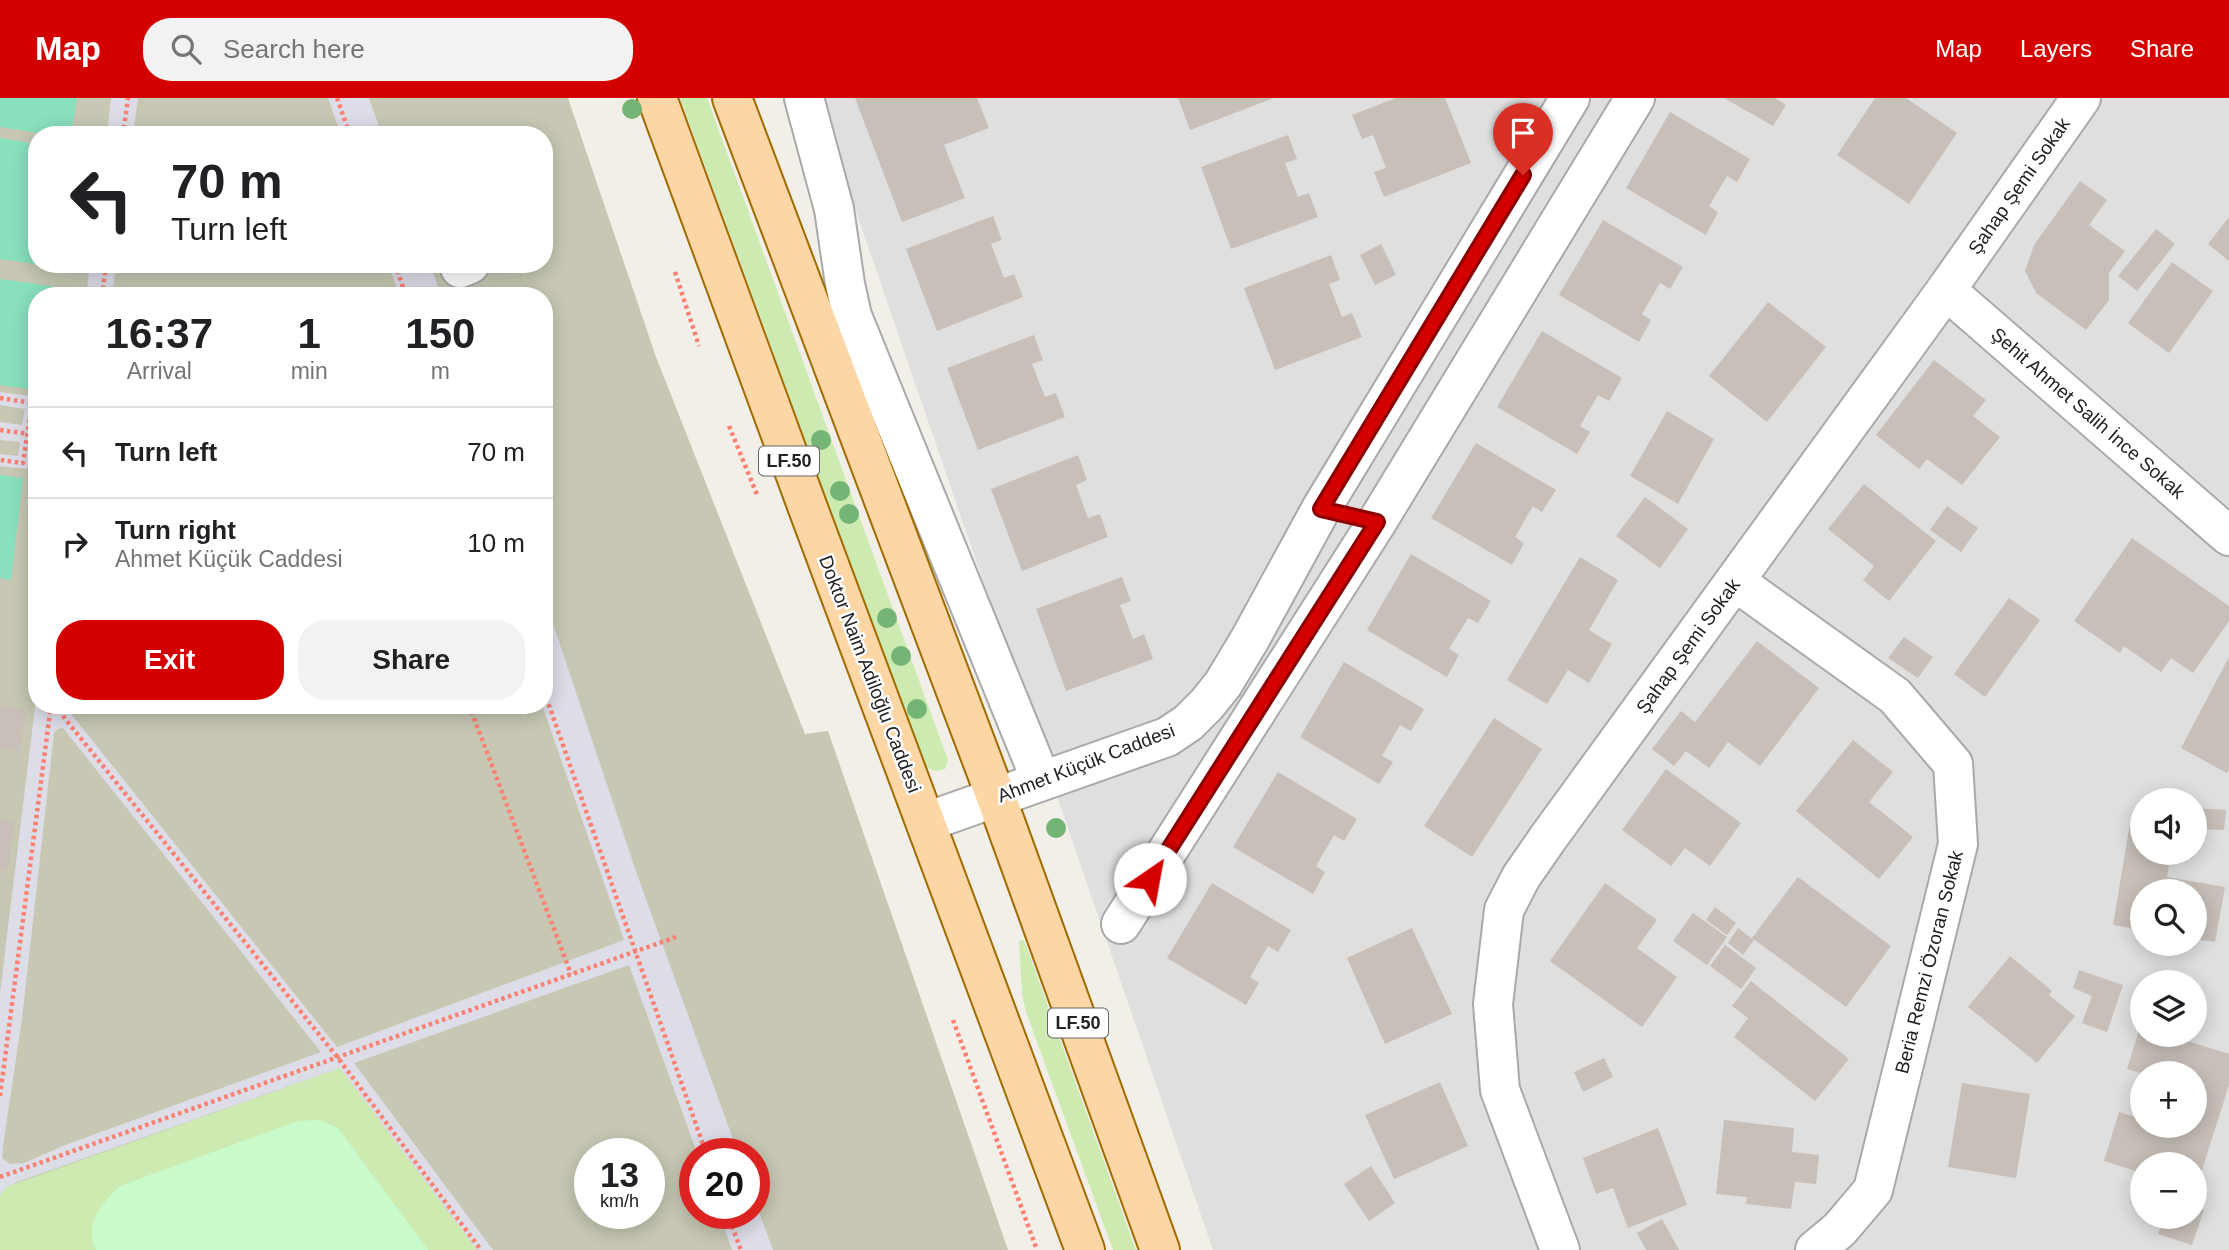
<!DOCTYPE html>
<meta charset="utf-8">
<style>
body{margin:0;font-family:Arial,sans-serif;background:#f2f2f2;color:#202124;height:100vh;display:flex;flex-direction:column;font-size:26px;white-space:nowrap}
*{box-sizing:border-box;margin:0}
p{font-size:23px;color:#757577}
.icon{flex:none;width:38px;height:38px;fill:none;stroke:currentColor;stroke-width:2;stroke-linecap:round;stroke-linejoin:round}
.map{position:relative;flex:1;overflow:hidden}
.drawer{position:absolute;left:28px;top:189px;width:525px;height:427px;display:flex;flex-direction:column;background:#fff;border-radius:28px;box-shadow:0 4px 18px #0003}
.drawer>*{flex:none}
.guide{position:absolute;left:28px;top:28px;width:525px;height:147px;border-radius:28px;box-shadow:0 4px 18px #0003;background:#fff;color:#202124;overflow:hidden}
.buttons{position:absolute;left:2130px;top:690px;display:grid;gap:14px}
.buttons a{display:grid;place-items:center;width:77px;height:77px;border-radius:50%;background:#fff;box-shadow:0 4px 18px #0003;font-size:35px}
.speed{position:absolute;left:574px;top:1040px;display:flex;gap:14px;font-size:35px;font-weight:700;text-align:center}
.speed>*{display:grid;place-content:center;width:91px;height:91px;border-radius:50%;background:#fff;box-shadow:0 4px 18px #0003;line-height:1}
.speed small{font-size:18px;font-weight:400}
.speed .limit{border:10px solid #d22;background:#fff;color:#111}
.pin{position:absolute;display:grid;place-items:center;width:60px;height:60px;color:#fff;margin:-72px -30px;border-radius:50% 50% 50% 0;rotate:-45deg;box-shadow:0 0 7px #0007}
.pin .icon{rotate:45deg}
.me{position:absolute;width:77px;margin:-38px;rotate:33deg;stroke-linejoin:round;filter:drop-shadow(0 0 5px #0008)}
.turn{display:flex;align-items:center;gap:24px;height:147px;padding:0 28px;font-size:32px}
.turn .icon{width:91px;height:91px;stroke-width:2.5}
.turn b{display:block;font-size:49px;line-height:60px}
.eta{display:flex;justify-content:space-evenly;align-items:center;height:119px;text-align:center}
.eta b{font-size:42px;font-weight:700;line-height:49px}
.button{display:flex;gap:14px;margin-top:auto;padding:14px 28px}
.button a{flex:1;height:80px;border-radius:28px;background:#d40000;color:#fff;font-size:28px;font-weight:700;line-height:80px;text-align:center}
.button a+a{background:#f2f2f2;color:#202124}
ul{padding:0;list-style:none}
li{display:flex;align-items:center;gap:21px;height:91px;padding:0 28px;border-top:2px solid #e0e0e0}
li div{flex:1}
li b{display:block;font-size:26px}
li em{font-style:normal}
header{display:flex;align-items:center;gap:42px;box-sizing:border-box;height:98px;padding:0 35px;background:#d40000;color:#fff}
header strong{font-size:33px}
nav{display:flex;gap:38px;margin-inline-start:auto;font-size:24px}
.search{width:490px;height:63px;background:#f2f2f2;display:flex;align-items:center;gap:18px;box-sizing:border-box;padding:0 24px;border-radius:28px;color:#757577;font-size:26px}
.map>svg:first-child{display:block}
</style>
<header>
<strong>Map</strong>
<div class="search"><svg class="icon" aria-label="search" viewBox="0 0 24 24"><circle cx="10" cy="10" r="6"/><path d="M15 15l6 6"/></svg>Search here</div>
<nav><a>Map</a><a>Layers</a><a>Share</a></nav>
</header>
<div class="map">
<svg width="2229" height="1152" viewBox="0 0 2229 1152">
<rect width="100%" height="100%" fill="#f2efe9"/>
<path fill="#e0dfdf" fill-rule="evenodd" d="M817,0h1412v1152h-1016zM2142,702h52v52h-52zM2142,793h52v52h-52zM2142,884h52v52h-52zM2142,975h52v52h-52zM2142,1066h52v52h-52z"/>
<path fill="#c7c7b4" fill-rule="evenodd" d="M0,0h568l88,259 149,377 23,-3 180,519h-1008zM37,37h507v129h-507zM37,198h507v409h-507zM590,1055h59v60h-59zM695,1055h59v60h-59z"/>
<g fill="#cdebb0">
<path d="M680,0h27l241,662 -3,9c-10,4 -16,1 -22,-7z"/>
<polygon points="1024,842 1136,1152 1113,1152 1026,914 1022,896 1019,843"/>
<polygon points="340,970 477,1152 0,1152 0,1098 6,1089"/>
</g>
<path fill="#c8facc" d="M319,1022l19,8 90,122h-332c-13,-24 6,-48 24,-64l178,-65z"/>
<g fill="#88e0be">
<polygon points="0,0 77,0 71,37 52,37 0,29"/>
<polygon points="0,40 37,46 37,166 50,166 49,168 0,161"/>
<polygon points="0,181 52,188 50,198 37,198 36,292 0,287"/>
<polygon points="0,377 23,380 11,482 0,480"/>
</g>
<g fill="#dddde8" fill-rule="evenodd">
<polygon points="111,0 138,0 133,37 107,37"/>
<polygon points="328,0 369,0 382,37 341,37"/>
<polygon points="90,166 116,166 112,198 86,198"/>
<polygon points="388,166 430,166 441,198 400,198"/>
<polygon points="0,294 37,299 34,327 37,328 37,348 33,348 27,371 0,368 0,356 18,358 20,344 0,342 0,324 22,327 25,311 0,307"/>
<path d="M544,499l94,280 100,276h-41l-68,-188 -275,98 139,187h-16l-137,-182 -320,113 -14,6 -6,9v-203l37,-302v14h27l273,342 287,-107 -82,-235h2zM63,630l258,324 -256,93 -41,18 -14,1 -8,-6 1,-12 19,-127 32,-286 4,-4z"/>
<polygon points="754,1101 773,1152 732,1152 719,1115 754,1115"/>
</g>
<g fill="#c7bfb8">
<polygon points="855,0 977,0 989,30 944,47 965,100 902,124"/>
<polygon points="1178,0 1274,0 1190,32"/>
<polygon points="1396,0 1445,0 1471,65 1384,99 1374,74 1386,70 1373,37 1362,41 1352,17"/>
<polygon points="1724,0 1775,0 1786,7 1773,28"/>
<polygon points="1875,0 1906,0 1957,35 1909,106 1837,57"/>
<polygon points="1670,14 1750,61 1737,84 1727,78 1709,108 1718,114 1706,137 1626,90"/>
<polygon points="1288,37 1297,61 1285,65 1298,99 1309,95 1318,119 1231,151 1201,69"/>
<polygon points="2080,83 2107,102 2089,127 2125,153 2109,175 2109,202 2086,232 2036,195 2025,173 2034,147"/>
<polygon points="993,118 1002,142 991,146 1004,180 1014,176 1023,199 937,233 906,151"/>
<polygon points="2229,119 2229,163 2208,146"/>
<polygon points="1603,122 1683,169 1670,191 1660,185 1642,216 1651,222 1639,244 1559,197"/>
<polygon points="2156,131 2175,146 2137,193 2118,178"/>
<polygon points="1381,146 1396,177 1375,187 1360,157"/>
<polygon points="1331,157 1340,182 1329,186 1342,219 1352,215 1362,239 1275,272 1244,190"/>
<polygon points="2172,164 2213,193 2169,255 2128,225"/>
<polygon points="1768,204 1826,249 1767,324 1709,278"/>
<polygon points="1542,233 1622,280 1609,303 1598,297 1580,328 1590,334 1577,356 1497,309"/>
<polygon points="1034,237 1043,262 1032,266 1045,299 1056,295 1065,319 978,352 947,270"/>
<polygon points="1934,262 1986,302 1973,318 2000,339 1962,387 1927,361 1919,371 1876,337"/>
<polygon points="1667,313 1714,341 1678,406 1630,378"/>
<polygon points="1476,345 1556,392 1542,414 1533,408 1515,439 1524,445 1512,467 1431,420"/>
<polygon points="1078,357 1087,382 1076,387 1088,420 1100,416 1108,439 1022,473 991,391"/>
<polygon points="1864,386 1936,443 1889,503 1863,482 1874,468 1828,431"/>
<polygon points="1645,399 1688,431 1660,470 1616,438"/>
<polygon points="1947,408 1978,430 1961,454 1930,432"/>
<polygon points="2132,440 2229,508 2229,523 2193,575 2171,560 2161,574 2124,548 2120,555 2074,523"/>
<polygon points="1411,456 1491,503 1478,525 1468,520 1449,551 1459,557 1447,579 1367,532"/>
<polygon points="1580,459 1618,482 1589,532 1612,546 1589,585 1568,572 1547,606 1507,582"/>
<polygon points="1122,479 1131,503 1120,507 1133,541 1144,536 1153,561 1066,593 1036,511"/>
<polygon points="2009,500 2040,522 1985,599 1954,576"/>
<polygon points="1904,539 1933,559 1918,580 1888,560"/>
<polygon points="1757,543 1819,590 1760,668 1728,644 1709,670 1686,653 1674,668 1652,651 1681,613 1695,624"/>
<polygon points="2229,559 2229,672 2227,675 2181,650"/>
<polygon points="1344,564 1424,611 1411,633 1400,627 1382,658 1393,664 1379,686 1300,639"/>
<polygon points="0,608 26,612 20,653 0,650"/>
<polygon points="1494,620 1542,651 1472,759 1424,728"/>
<polygon points="1853,642 1893,674 1869,704 1913,739 1879,781 1796,713"/>
<polygon points="1666,671 1741,725 1710,768 1685,750 1671,768 1622,732"/>
<polygon points="1278,674 1357,721 1344,743 1334,737 1316,768 1325,774 1313,796 1233,749"/>
<polygon points="2194,710 2226,712 2224,732 2194,731"/>
<polygon points="0,721 14,723 8,772 0,771"/>
<polygon points="2130,725 2142,727 2142,754 2171,754 2167,779 2225,789 2215,844 2194,841 2194,793 2142,793 2142,832 2113,827"/>
<polygon points="1798,779 1891,848 1846,909 1752,840"/>
<polygon points="1212,785 1291,832 1278,854 1268,848 1250,879 1259,885 1246,907 1167,860"/>
<polygon points="1605,785 1657,822 1637,850 1677,879 1642,929 1550,863"/>
<polygon points="1715,809 1736,825 1727,837 1706,822"/>
<polygon points="1693,815 1727,839 1707,867 1673,843"/>
<polygon points="1412,830 1452,916 1385,946 1347,860"/>
<polygon points="1738,830 1754,842 1743,857 1728,845"/>
<polygon points="1725,847 1756,870 1741,891 1710,868"/>
<polygon points="2010,858 2052,893 2049,897 2075,918 2037,965 1968,909"/>
<polygon points="2079,872 2123,887 2107,934 2082,925 2092,898 2073,890"/>
<polygon points="1751,883 1849,961 1815,1003 1734,939 1748,920 1732,908"/>
<polygon points="2141,926 2142,936 2165,936 2229,956 2229,987 2195,1094 2194,1066 2142,1066 2142,1075 2104,1063 2119,1014 2142,1021 2142,1027 2161,1027 2170,1030 2171,1027 2194,1027 2194,975 2141,975 2127,971"/>
<polygon points="1604,960 1613,979 1583,994 1574,974"/>
<polygon points="1440,984 1468,1048 1394,1081 1365,1017"/>
<polygon points="1962,985 2030,996 2016,1080 1948,1069"/>
<polygon points="1724,1022 1794,1030 1792,1054 1819,1057 1816,1086 1795,1084 1791,1111 1746,1106 1747,1099 1716,1096"/>
<polygon points="1658,1030 1687,1107 1628,1130 1613,1090 1596,1096 1583,1060"/>
<polygon points="1371,1068 1395,1105 1369,1123 1344,1086"/>
<polygon points="2194,1109 2204,1112 2192,1147 2158,1136 2164,1118 2194,1118"/>
<polygon points="1662,1121 1679,1152 1646,1152 1637,1135"/>
</g>
<g fill="none" stroke-linecap="round" stroke-linejoin="round">
<g stroke="#a9a9a9" stroke-width="42">
<g id="minor">
<polyline points="804,0 834,111 845,186 852,218 1041,682"/>
<polyline points="460,170 470,166"/>
<polyline points="1946,192 2229,438"/>
<polyline points="1736,484 1895,598 1953,666 1958,746 1873,1092 1840,1131 1815,1152"/>
<polyline points="926,724 1167,639 1188,625 1207,606 1223,586 1250,541 1321,411 1570,0"/>
<polyline points="1121,826 1377,424 1635,0"/>
<polyline points="1560,1152 1500,992 1493,906 1504,812 1521,779 1548,740 1946,192 2081,0"/>
</g>
</g>
<g stroke="#a06b00" stroke-width="42">
<g id="major">
<path d="M657,0c140,385 285,768 428,1152"/>
<polyline points="732,0 996,699 1160,1152"/>
</g>
</g>
<g stroke="#fa8072" stroke-width="4.5" stroke-dasharray="3.5 3.5" stroke-linecap="butt">
<polyline points="337,0 350,37"/>
<polyline points="123,37 128,0"/>
<polyline points="395,166 406,198"/>
<polyline points="675,174 699,248"/>
<polyline points="102,198 106,166"/>
<polyline points="0,300 32,305 23,365 0,362"/>
<polyline points="729,328 758,399"/>
<polyline points="0,332 37,337"/>
<polyline points="544,593 706,1055"/>
<polyline points="54,607 338,960 481,1152"/>
<polyline points="469,607 571,876"/>
<polyline points="953,922 1037,1152"/>
<polyline points="0,998 51,607"/>
<polyline points="0,1079 679,838"/>
<polyline points="727,1115 741,1152"/>
</g>
<use href="#minor" stroke="#fff" stroke-width="38"/>
<use href="#major" stroke="#fcd6a4" stroke-width="38"/>
</g>
<g fill="#74b475">
<circle cx="632" cy="11" r="10"/>
<circle cx="821" cy="342" r="10"/>
<circle cx="840" cy="393" r="10"/>
<circle cx="849" cy="416" r="10"/>
<circle cx="887" cy="520" r="10"/>
<circle cx="901" cy="558" r="10"/>
<circle cx="917" cy="611" r="10"/>
<circle cx="1056" cy="730" r="10"/>
</g>
<g fill="none" stroke-linecap="round" stroke-linejoin="round">
<g stroke="#8a0000" stroke-width="18">
<polyline id="route" points="1150,781 1377,424 1321,411 1523,77"/>
</g>
<use href="#route" stroke="#d40000" stroke-width="12"/>
</g>
<g text-anchor="middle" dominant-baseline="central" stroke-width="5" stroke-linejoin="round" paint-order="stroke">
<g fill="#fff" stroke="#646464" stroke-width="2">
<rect x="759" y="348.5" width="60" height="29" rx="5"/>
<rect x="1048" y="910.5" width="60" height="29" rx="5"/>
</g>
<g font-size="18" font-weight="bold" fill="#222">
<text x="789" y="363">LF.50</text>
<text x="1078" y="925">LF.50</text>
</g>
<g font-size="19" fill="#222" stroke="#fff">
<text transform="translate(2019 88) rotate(-55)">Şahap Şemi Sokak</text>
<text transform="translate(2088 315) rotate(41)">Şehit Ahmet Salih İnce Sokak</text>
<text transform="translate(1688 548) rotate(-54)">Şahap Şemi Sokak</text>
<text transform="translate(870 576) rotate(69)">Doktor Naim Adiloğlu Caddesi</text>
<text transform="translate(1086 665) rotate(-21)">Ahmet Küçük Caddesi</text>
<text transform="translate(1929 864) rotate(-76)">Beria Remzi Özoran Sokak</text>
</g>
</g>
</svg>
<div class="buttons">
<a><svg class="icon" aria-label="sound" viewBox="0 0 24 24"><path d="M4 9h4l5-4v14l-5-4H4zM17 9q2 3 0 6"/></svg></a>
<a><svg class="icon" aria-label="search" viewBox="0 0 24 24"><circle cx="10" cy="10" r="6"/><path d="M15 15l6 6"/></svg></a>
<a><svg class="icon" aria-label="layers" viewBox="0 0 24 24"><path d="M12 4l9 5-9 5-9-5zM3 14l9 5 9-5"/></svg></a>
<a>+</a>
<a>−</a>
</div>
<div class="speed"><div>13<small>km/h</small></div><div class="limit">20</div></div>
<div class="pin" style="left:1523px;top:77px;background:#d93025"><svg class="icon" aria-label="arrive" viewBox="0 0 24 24"><path d="M6 21V4h12l-3 4 3 4H6"/></svg></div>
<svg class="me" style="left:1150px;top:781px" viewBox="-20 -20 40 40"><circle r="19" fill="#fff"/><path d="M0-13L10 11 0 6-10 11z" fill="#d40000"/></svg>
<div class="guide">
<div class="turn"><svg class="icon" aria-label="left" viewBox="0 0 24 24"><path d="M17 20v-9H6M10 6l-5 5 5 5"/></svg><div><b>70 m</b>Turn left</div></div>
</div>
<section class="drawer">
<div class="eta">
<div><b>16:37</b><p>Arrival</p></div>
<div><b>1</b><p>min</p></div>
<div><b>150</b><p>m</p></div>
</div>
<ul>
<li><svg class="icon" aria-label="left" viewBox="0 0 24 24"><path d="M17 20v-9H6M10 6l-5 5 5 5"/></svg><div><b>Turn left</b></div><em>70 m</em></li>
<li><svg class="icon" aria-label="right" viewBox="0 0 24 24"><path d="M7 20v-9h11M14 6l5 5-5 5"/></svg><div><b>Turn right</b><p>Ahmet Küçük Caddesi</p></div><em>10 m</em></li>
</ul>
<div class="button"><a>Exit</a><a>Share</a></div>
</section>
</div>
